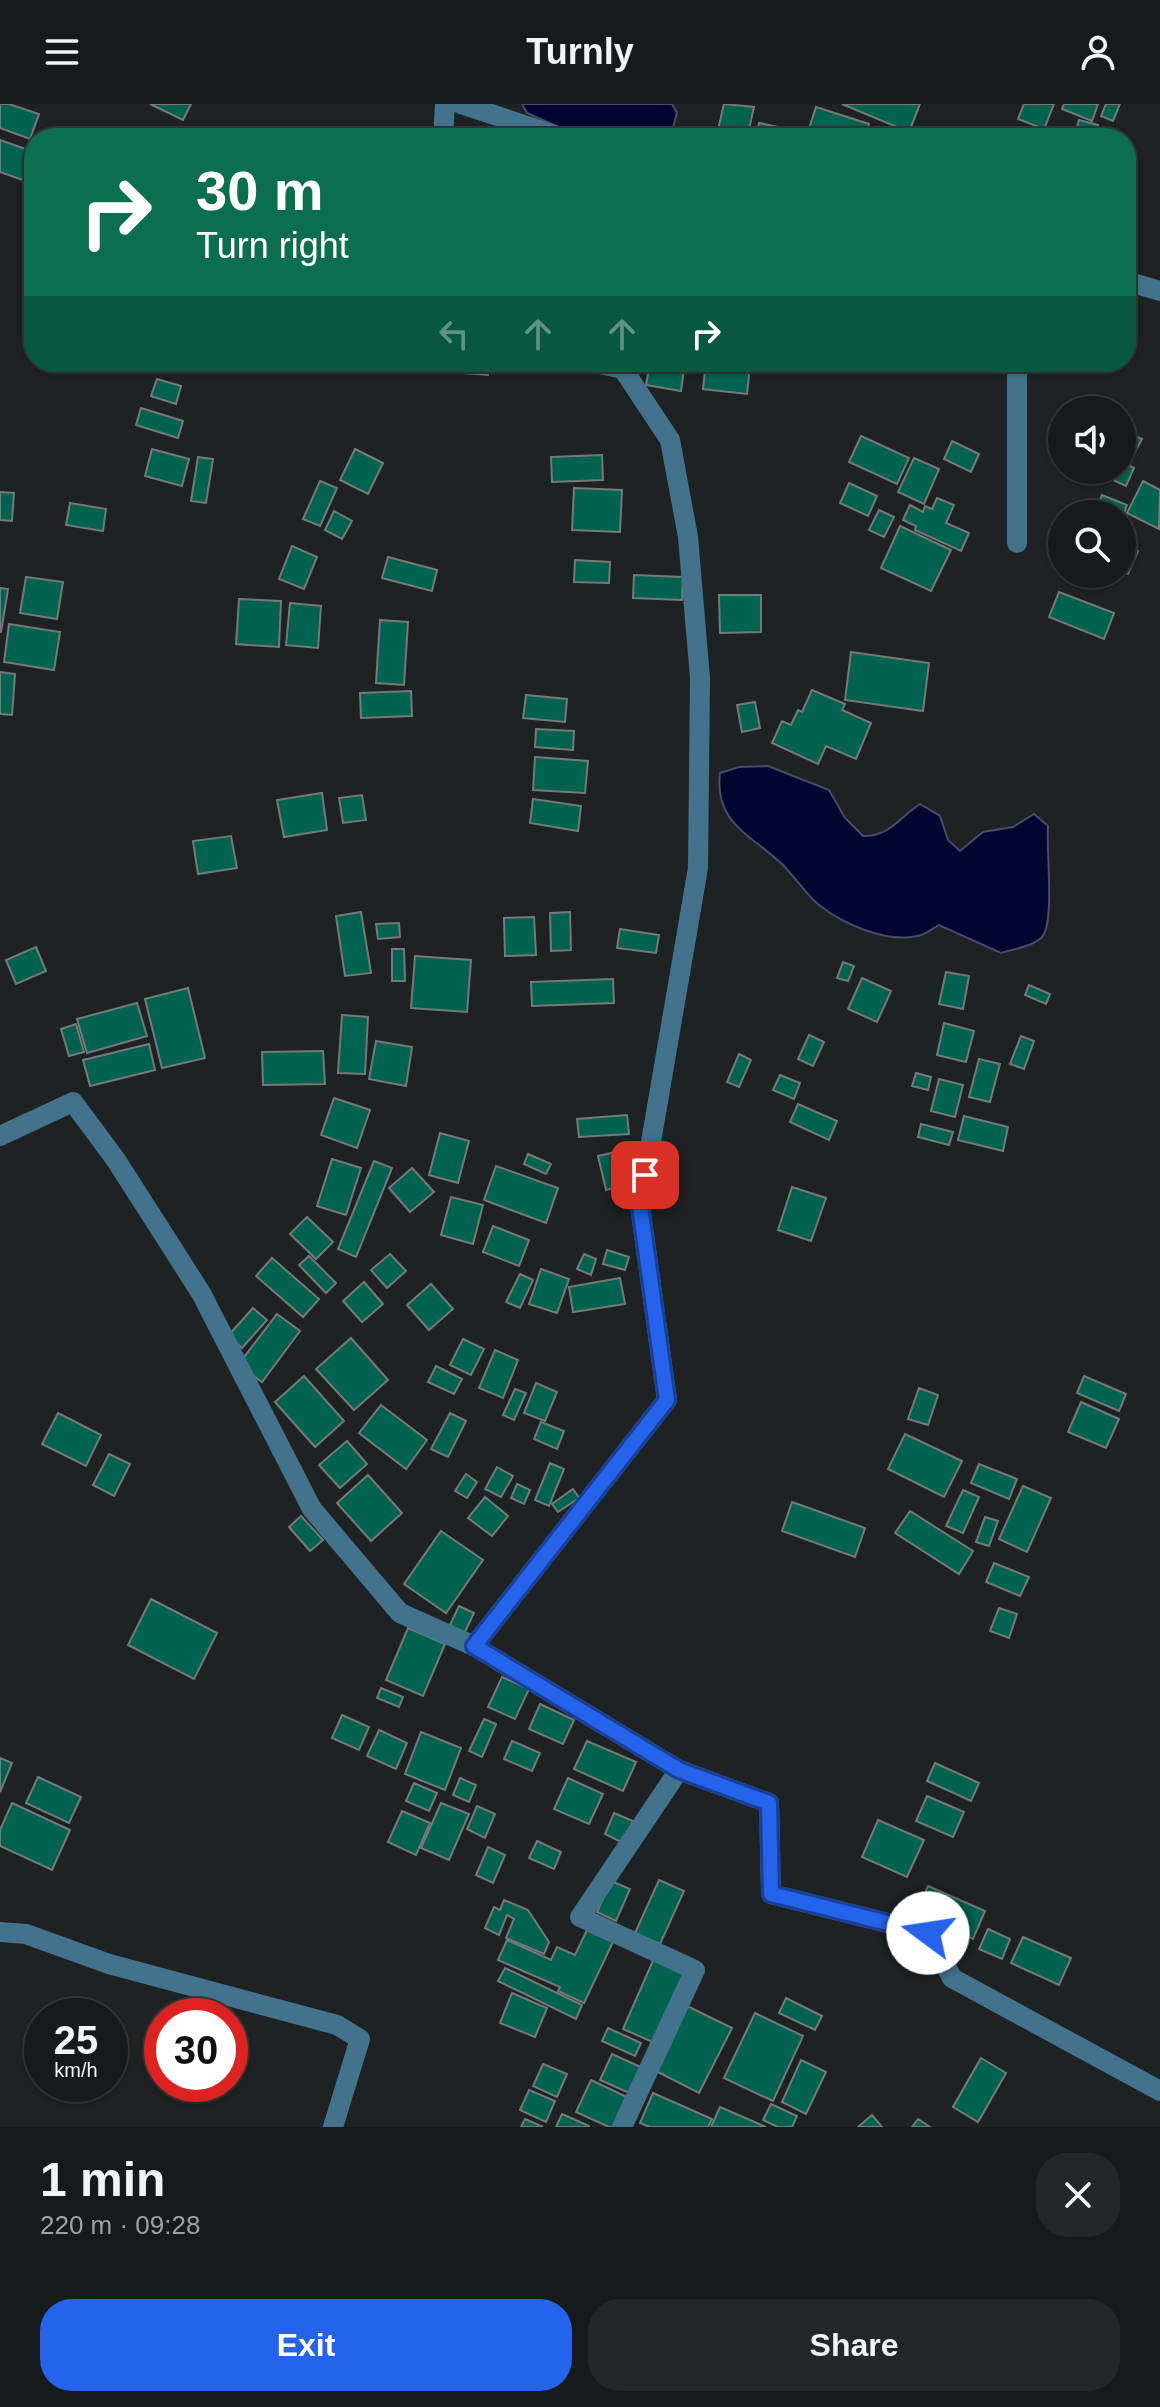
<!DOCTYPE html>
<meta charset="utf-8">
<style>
body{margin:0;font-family:Helvetica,sans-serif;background:#232727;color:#f1f3f6;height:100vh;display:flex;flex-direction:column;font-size:30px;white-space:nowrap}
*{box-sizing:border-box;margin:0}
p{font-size:26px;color:#9ea1a2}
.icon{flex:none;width:44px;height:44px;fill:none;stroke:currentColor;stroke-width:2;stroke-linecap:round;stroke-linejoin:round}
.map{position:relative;height:2023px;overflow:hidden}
.drawer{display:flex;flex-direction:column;background:#161a1a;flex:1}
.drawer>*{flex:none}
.top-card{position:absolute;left:24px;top:24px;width:1112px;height:244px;border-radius:32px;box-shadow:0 2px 6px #0004,0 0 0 2px #353839;background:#0b6e4f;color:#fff;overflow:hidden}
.fabs{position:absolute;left:1048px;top:292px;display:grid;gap:16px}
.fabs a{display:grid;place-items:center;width:88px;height:88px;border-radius:50%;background:#161a1a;box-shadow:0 2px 6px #0004,0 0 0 2px #353839;font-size:40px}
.speed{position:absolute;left:24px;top:1894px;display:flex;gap:16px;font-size:40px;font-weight:700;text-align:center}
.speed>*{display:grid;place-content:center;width:104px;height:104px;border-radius:50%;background:#161a1a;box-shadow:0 2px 6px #0004,0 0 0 2px #353839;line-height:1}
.speed small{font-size:20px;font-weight:400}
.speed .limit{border:12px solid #d22;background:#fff;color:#111}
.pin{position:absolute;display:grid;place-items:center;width:68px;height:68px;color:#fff;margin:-34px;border-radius:16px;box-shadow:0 4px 12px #0006}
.me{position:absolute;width:88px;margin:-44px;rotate:284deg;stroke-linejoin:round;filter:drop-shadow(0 0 6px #0008)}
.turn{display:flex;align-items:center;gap:28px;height:168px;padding:0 40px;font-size:36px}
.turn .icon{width:104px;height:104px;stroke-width:2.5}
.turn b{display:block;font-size:56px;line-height:68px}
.lanes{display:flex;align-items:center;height:76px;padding:0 40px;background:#0003;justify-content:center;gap:40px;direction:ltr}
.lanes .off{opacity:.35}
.round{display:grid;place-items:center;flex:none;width:84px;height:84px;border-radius:32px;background:#232727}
.head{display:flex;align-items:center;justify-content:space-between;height:136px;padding:0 40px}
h1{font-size:48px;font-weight:800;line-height:60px}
.cta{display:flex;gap:16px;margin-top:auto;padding:16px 40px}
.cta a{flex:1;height:92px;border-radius:32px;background:#2563eb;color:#fff;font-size:32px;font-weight:800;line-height:92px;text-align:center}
.cta a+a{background:#232727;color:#f1f3f6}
header{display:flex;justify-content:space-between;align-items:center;height:104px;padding:0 40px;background:#161a1a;font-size:36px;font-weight:800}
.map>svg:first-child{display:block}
</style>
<header><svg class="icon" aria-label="menu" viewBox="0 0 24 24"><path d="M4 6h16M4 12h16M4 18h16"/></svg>Turnly<svg class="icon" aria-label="person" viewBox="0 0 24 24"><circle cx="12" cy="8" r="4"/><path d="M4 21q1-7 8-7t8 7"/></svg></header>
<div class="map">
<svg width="1160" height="2023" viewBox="0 0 1160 2023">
<rect width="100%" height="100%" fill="#1e2222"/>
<g fill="#000630" stroke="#474c6a" stroke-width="2">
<polygon points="522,0 672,0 677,9 670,34 583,34 527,9"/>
<path d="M768,662l61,24 16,28 18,18c26,1 37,-19 57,-32l20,12 8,24 12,11 23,-19 30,-5 21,-13 14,12c-2,23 7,96 -6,111 -10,10 -29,12 -41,16l-62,-28c-7,4 -14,10 -22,11 -31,7 -74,-12 -98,-31 -14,-12 -24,-28 -37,-41 -31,-29 -68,-41 -62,-91l19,-6z"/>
</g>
<g fill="#00624f" stroke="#757a78" stroke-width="2">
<polygon points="0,0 9,0 39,10 30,35 0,24"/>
<polygon points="150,0 191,0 183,16"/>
<polygon points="724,0 754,3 747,34 716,34"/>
<polygon points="842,0 920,0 909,28"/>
<polygon points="1024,0 1054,0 1044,25 1018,15"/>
<polygon points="1064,0 1098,0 1092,17 1062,5"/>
<polygon points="1106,0 1120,0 1113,17 1101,12"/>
<polygon points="816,3 869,20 865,34 806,34"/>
<polygon points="1079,16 1098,21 1094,34 1074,34"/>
<polygon points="759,19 801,28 799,34 756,34"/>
<polygon points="480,23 537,28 536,34 479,34"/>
<polygon points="1020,26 1038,32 1037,34 1018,34"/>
<polygon points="0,36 34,48 34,80 0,68"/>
<polygon points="439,258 489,258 488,271 439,267"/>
<polygon points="650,258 685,258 681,287 646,281"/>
<polygon points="706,258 750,262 747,290 703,285"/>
<polygon points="157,275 181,282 176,300 151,292"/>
<polygon points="141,304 183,317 178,334 136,321"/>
<polygon points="1122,326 1142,335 1135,348 1122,343"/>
<polygon points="861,332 909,354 897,380 849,358"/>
<polygon points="952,337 979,350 971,368 944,355"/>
<polygon points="152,345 189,355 182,382 145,372"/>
<polygon points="355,345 383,359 368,390 340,376"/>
<polygon points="602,351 603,376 552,378 551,353"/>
<polygon points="198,353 213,355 206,399 191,397"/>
<polygon points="914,354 939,365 924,400 898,388"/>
<polygon points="1122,358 1134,364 1126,382 1093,367 1122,366"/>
<polygon points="320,377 337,384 320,422 303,415"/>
<polygon points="1143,377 1160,386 1159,425 1127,409"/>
<polygon points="849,379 877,392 868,412 840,399"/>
<polygon points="574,384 622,386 620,428 572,426"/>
<polygon points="0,388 14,389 12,417 0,416"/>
<polygon points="1102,391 1127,401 1122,415 1122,410 1094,410"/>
<polygon points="937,394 954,401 946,419 969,429 961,447 915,426 916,422 903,416 910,401 923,408 925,402 932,405"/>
<polygon points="70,399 106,405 103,427 66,421"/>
<polygon points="879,406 894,413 884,433 869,426"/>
<polygon points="334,407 352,417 342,435 325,426"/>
<polygon points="900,422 951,446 931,487 881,464"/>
<polygon points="1122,440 1138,447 1128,470 1122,467"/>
<polygon points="292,442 317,453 304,485 279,475"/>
<polygon points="388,453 437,466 432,487 382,474"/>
<polygon points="575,456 610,458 609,479 574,478"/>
<polygon points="634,471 683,473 682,496 633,494"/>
<polygon points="26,473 63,478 57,515 20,509"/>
<polygon points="0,484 8,485 1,528 0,528"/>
<polygon points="1059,488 1114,509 1104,535 1049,513"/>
<polygon points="719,491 761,491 761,528 720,529"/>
<polygon points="239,495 281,497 279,543 236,540"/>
<polygon points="290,499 321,502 318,544 286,541"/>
<polygon points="380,516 408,518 404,581 376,579"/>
<polygon points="9,520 60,528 54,566 4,558"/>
<polygon points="851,548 929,559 923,607 845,596"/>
<polygon points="0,568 15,570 12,611 0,610"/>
<polygon points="812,586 845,600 842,606 871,619 856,655 826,642 818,660 772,639 782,617 791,621 798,606 802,608"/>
<polygon points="411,587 412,612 361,614 360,589"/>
<polygon points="526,591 567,595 565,618 523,614"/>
<polygon points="755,598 760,624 742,628 737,601"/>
<polygon points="536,625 574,627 573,646 535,643"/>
<polygon points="535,653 588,657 585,689 533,686"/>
<polygon points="322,689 327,726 284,733 277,696"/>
<polygon points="362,691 366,716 343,719 339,694"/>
<polygon points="533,695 581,702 578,727 530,719"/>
<polygon points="231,732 237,764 198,770 193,737"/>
<polygon points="361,808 371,869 345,872 336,812"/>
<polygon points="570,808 571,846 551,847 550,809"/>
<polygon points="534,813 536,851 505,852 504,814"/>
<polygon points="399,819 400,833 378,835 376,820"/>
<polygon points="620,825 659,831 656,849 617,844"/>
<polygon points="36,843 46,867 16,880 6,856"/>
<polygon points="392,845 404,845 405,877 392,877"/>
<polygon points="415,852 471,856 467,908 411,904"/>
<polygon points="843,858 854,862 848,877 837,874"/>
<polygon points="946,868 969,872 963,905 939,900"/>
<polygon points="862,874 891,887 877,918 848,905"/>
<polygon points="613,875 614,899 532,902 531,878"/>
<polygon points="1029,881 1050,890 1046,900 1025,891"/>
<polygon points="188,884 205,954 162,964 145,895"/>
<polygon points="137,899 147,932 87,949 77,915"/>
<polygon points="342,911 368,913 365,970 338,969"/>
<polygon points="944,919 974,927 966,958 937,951"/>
<polygon points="76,920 84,948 69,952 61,925"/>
<polygon points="809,931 824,938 813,962 798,955"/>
<polygon points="1021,932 1034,937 1024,965 1010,960"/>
<polygon points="376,937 412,943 406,982 369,975"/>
<polygon points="149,940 155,966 90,982 83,956"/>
<polygon points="323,947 325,980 263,981 262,948"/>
<polygon points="739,950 751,956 739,983 727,978"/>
<polygon points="979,955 1000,960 990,998 969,993"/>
<polygon points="916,969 931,973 928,986 912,982"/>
<polygon points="780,971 800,979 794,995 773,986"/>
<polygon points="939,975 963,981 955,1013 931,1007"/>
<polygon points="334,994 370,1006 357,1044 321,1031"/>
<polygon points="798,1000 837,1017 829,1036 790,1018"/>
<polygon points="627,1011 629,1030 579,1033 577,1015"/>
<polygon points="964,1012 1008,1023 1003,1047 958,1036"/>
<polygon points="921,1020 953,1028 949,1041 918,1033"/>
<polygon points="440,1029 469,1037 458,1079 429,1071"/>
<polygon points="620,1047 627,1081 606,1086 598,1052"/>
<polygon points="528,1050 551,1060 546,1070 524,1060"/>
<polygon points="332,1055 361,1064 346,1111 317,1102"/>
<polygon points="374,1057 392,1064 356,1153 338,1145"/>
<polygon points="496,1062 558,1084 546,1119 484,1096"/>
<polygon points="412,1064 434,1088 410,1108 389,1084"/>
<polygon points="792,1083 826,1094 811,1137 778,1126"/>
<polygon points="451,1093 483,1101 473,1140 441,1131"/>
<polygon points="307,1113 333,1138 316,1155 290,1130"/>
<polygon points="493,1122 529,1136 519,1162 483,1148"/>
<polygon points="607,1146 629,1153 625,1166 603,1160"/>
<polygon points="390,1150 406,1167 387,1184 371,1166"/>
<polygon points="584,1150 596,1155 591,1171 577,1165"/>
<polygon points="309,1152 336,1179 326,1189 299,1161"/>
<polygon points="272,1154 319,1195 303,1213 256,1172"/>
<polygon points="541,1165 569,1175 557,1209 529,1200"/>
<polygon points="520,1170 533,1176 520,1204 506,1198"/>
<polygon points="620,1174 625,1200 573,1208 569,1183"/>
<polygon points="364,1178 383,1200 362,1218 343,1197"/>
<polygon points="431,1180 453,1205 429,1226 407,1201"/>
<polygon points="253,1204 267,1216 242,1244 228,1232"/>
<polygon points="277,1210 300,1227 262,1278 238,1261"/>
<polygon points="351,1234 388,1276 354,1306 316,1265"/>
<polygon points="463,1235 484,1245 471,1271 450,1261"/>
<polygon points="495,1246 518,1256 503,1294 479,1284"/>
<polygon points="436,1262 462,1275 454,1290 428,1278"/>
<polygon points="304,1272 344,1317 315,1343 275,1298"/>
<polygon points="1084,1272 1126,1290 1119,1307 1077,1289"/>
<polygon points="536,1279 557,1288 545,1317 524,1309"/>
<polygon points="919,1284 938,1291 928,1321 908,1315"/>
<polygon points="515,1285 526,1289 514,1316 503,1311"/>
<polygon points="1081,1298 1119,1315 1106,1344 1068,1328"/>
<polygon points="381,1301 427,1336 406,1365 359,1329"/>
<polygon points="58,1309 101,1331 86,1362 42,1340"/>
<polygon points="450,1309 466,1317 448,1353 431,1345"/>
<polygon points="541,1318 564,1327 557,1345 534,1335"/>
<polygon points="905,1330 962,1357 944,1393 888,1365"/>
<polygon points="347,1337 367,1360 340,1384 319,1361"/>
<polygon points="109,1350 130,1360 114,1392 93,1381"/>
<polygon points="550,1359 564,1365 549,1402 535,1396"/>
<polygon points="979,1360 1017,1375 1009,1395 971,1379"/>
<polygon points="497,1363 513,1372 501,1393 485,1385"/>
<polygon points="466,1370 477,1378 467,1394 455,1387"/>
<polygon points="368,1371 402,1409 371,1437 337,1399"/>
<polygon points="517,1380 530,1386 524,1400 511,1394"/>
<polygon points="1023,1382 1051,1394 1027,1448 999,1435"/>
<polygon points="573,1385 579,1394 558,1408 552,1400"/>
<polygon points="963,1386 979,1393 963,1429 946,1422"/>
<polygon points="485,1393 508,1412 492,1432 468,1414"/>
<polygon points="792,1398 865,1424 855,1453 782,1427"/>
<polygon points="910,1407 973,1447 959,1470 895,1429"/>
<polygon points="301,1412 323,1436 310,1447 289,1423"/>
<polygon points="985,1413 998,1417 989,1442 976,1438"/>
<polygon points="441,1427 483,1456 446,1509 404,1480"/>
<polygon points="994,1459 1029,1473 1020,1492 986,1478"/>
<polygon points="151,1495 217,1529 194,1575 128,1541"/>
<polygon points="459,1502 474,1509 464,1530 449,1523"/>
<polygon points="999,1504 1017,1510 1009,1534 990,1527"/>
<polygon points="408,1524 445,1540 423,1592 386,1576"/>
<polygon points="502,1573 529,1585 515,1615 488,1603"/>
<polygon points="381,1584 403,1593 399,1603 377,1594"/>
<polygon points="540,1600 574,1616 563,1640 529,1625"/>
<polygon points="342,1611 369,1623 359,1646 332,1634"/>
<polygon points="484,1615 496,1620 482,1653 469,1647"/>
<polygon points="379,1626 407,1639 396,1665 367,1652"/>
<polygon points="421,1628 461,1644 445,1686 405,1670"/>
<polygon points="512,1637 540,1649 532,1667 504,1655"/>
<polygon points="587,1637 636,1658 623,1687 574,1665"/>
<polygon points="0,1654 12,1659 0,1688"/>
<polygon points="935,1659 979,1679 971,1697 927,1677"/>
<polygon points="38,1673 81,1693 69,1719 26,1699"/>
<polygon points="460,1674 476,1681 469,1698 453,1691"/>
<polygon points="568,1674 603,1690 589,1720 554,1705"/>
<polygon points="414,1679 437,1689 429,1707 406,1697"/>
<polygon points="927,1692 964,1708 953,1733 916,1717"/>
<polygon points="12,1699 70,1726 52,1766 0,1742 0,1726"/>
<polygon points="441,1699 469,1710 449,1756 421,1744"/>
<polygon points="477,1702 495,1710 485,1734 467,1725"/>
<polygon points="402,1707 430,1719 416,1751 388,1738"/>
<polygon points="614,1709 633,1717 623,1739 605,1730"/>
<polygon points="878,1716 924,1736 907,1773 862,1753"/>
<polygon points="537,1737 561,1748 554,1765 529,1754"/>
<polygon points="488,1743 505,1751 493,1779 476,1771"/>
<polygon points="659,1776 684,1787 660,1840 635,1829"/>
<polygon points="611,1777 630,1785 616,1817 597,1808"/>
<polygon points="928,1782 985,1807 973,1835 916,1810"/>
<polygon points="504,1796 528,1806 549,1838 544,1850 506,1834 514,1815 507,1811 499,1831 485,1824 494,1803 500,1806"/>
<polygon points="988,1825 1010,1835 1002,1855 979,1845"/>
<polygon points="587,1826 613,1838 584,1899 558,1887 560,1883 498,1856 507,1836 551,1856 557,1843 575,1851"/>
<polygon points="1023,1833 1071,1854 1059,1881 1011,1859"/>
<polygon points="655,1852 689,1866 657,1940 623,1925"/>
<polygon points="505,1864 582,1901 576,1915 498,1877"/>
<polygon points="512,1889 547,1904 535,1933 500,1919"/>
<polygon points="786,1894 822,1912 815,1926 779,1909"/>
<polygon points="687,1902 732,1924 699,1989 654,1966"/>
<polygon points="755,1909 803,1932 773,1997 724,1974"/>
<polygon points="608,1924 641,1939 635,1952 602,1937"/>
<polygon points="612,1950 645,1965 634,1991 600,1976"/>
<polygon points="981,1954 1006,1969 978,2018 953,2003"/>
<polygon points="801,1956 826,1968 806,2010 782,1998"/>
<polygon points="543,1960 567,1970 557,1993 533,1982"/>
<polygon points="591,1976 629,1994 615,2023 609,2023 576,2008"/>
<polygon points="529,1986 555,1997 546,2018 520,2006"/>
<polygon points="653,1989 712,2015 708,2023 650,2023 640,2019"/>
<polygon points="771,2000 797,2012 792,2023 778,2023 763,2016"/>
<polygon points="720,2003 766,2023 711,2023"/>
<polygon points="562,2010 589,2022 589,2023 556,2023"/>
<polygon points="872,2011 882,2023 858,2023"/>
<polygon points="525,2015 543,2023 521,2023"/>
<polygon points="918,2015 930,2023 912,2023"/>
</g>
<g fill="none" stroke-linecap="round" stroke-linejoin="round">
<g stroke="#43738c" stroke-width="20">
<polyline points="461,0 563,34"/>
<polyline points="443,34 445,0"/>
<polyline points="1126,177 1160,187"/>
<polyline points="591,258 623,265 670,336 688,433 700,574 698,764 640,1102 667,1296 474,1542 679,1666 580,1813 695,1866 622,2023"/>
<polyline points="1017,439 1017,258"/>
<polyline points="0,1032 73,998 116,1056 201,1189 312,1405 400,1509 474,1542"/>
<polyline points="679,1666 769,1699 771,1790 928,1829 952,1874 1160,1987"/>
<polyline points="0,1828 26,1830 109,1860 337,1921 360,1935 333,2023"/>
</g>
</g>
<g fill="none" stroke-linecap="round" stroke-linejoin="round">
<g stroke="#184099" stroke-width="20">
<polyline id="route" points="645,1071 640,1102 667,1296 474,1542 679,1666 769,1699 771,1790 928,1829"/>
</g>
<use href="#route" stroke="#2563eb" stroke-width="14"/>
</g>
</svg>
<div class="fabs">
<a><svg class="icon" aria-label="sound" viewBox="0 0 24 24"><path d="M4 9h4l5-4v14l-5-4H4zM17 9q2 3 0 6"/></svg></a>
<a><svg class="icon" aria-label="search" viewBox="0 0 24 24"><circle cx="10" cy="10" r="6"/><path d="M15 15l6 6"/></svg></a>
</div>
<div class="speed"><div>25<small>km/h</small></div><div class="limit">30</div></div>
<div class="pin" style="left:645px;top:1071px;background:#d93025"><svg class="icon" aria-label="arrive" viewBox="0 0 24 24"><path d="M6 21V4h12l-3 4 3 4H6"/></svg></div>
<svg class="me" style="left:928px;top:1829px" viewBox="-20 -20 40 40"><circle r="19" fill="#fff"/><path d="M0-13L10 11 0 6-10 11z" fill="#2563eb"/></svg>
<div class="top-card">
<div class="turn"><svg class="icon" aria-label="right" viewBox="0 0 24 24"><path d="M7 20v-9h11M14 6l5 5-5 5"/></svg><div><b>30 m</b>Turn right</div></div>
<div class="lanes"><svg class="icon off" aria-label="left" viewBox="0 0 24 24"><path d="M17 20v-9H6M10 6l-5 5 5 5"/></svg><svg class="icon off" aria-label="ahead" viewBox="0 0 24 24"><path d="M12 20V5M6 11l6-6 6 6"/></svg><svg class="icon off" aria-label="ahead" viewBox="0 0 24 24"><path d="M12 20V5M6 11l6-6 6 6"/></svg><svg class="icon" aria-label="right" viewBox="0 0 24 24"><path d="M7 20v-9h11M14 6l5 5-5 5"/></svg></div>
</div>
</div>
<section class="drawer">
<div class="head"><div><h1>1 min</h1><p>220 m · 09:28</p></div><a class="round"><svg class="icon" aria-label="close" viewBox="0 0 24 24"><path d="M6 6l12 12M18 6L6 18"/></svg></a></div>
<div class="cta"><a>Exit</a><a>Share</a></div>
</section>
